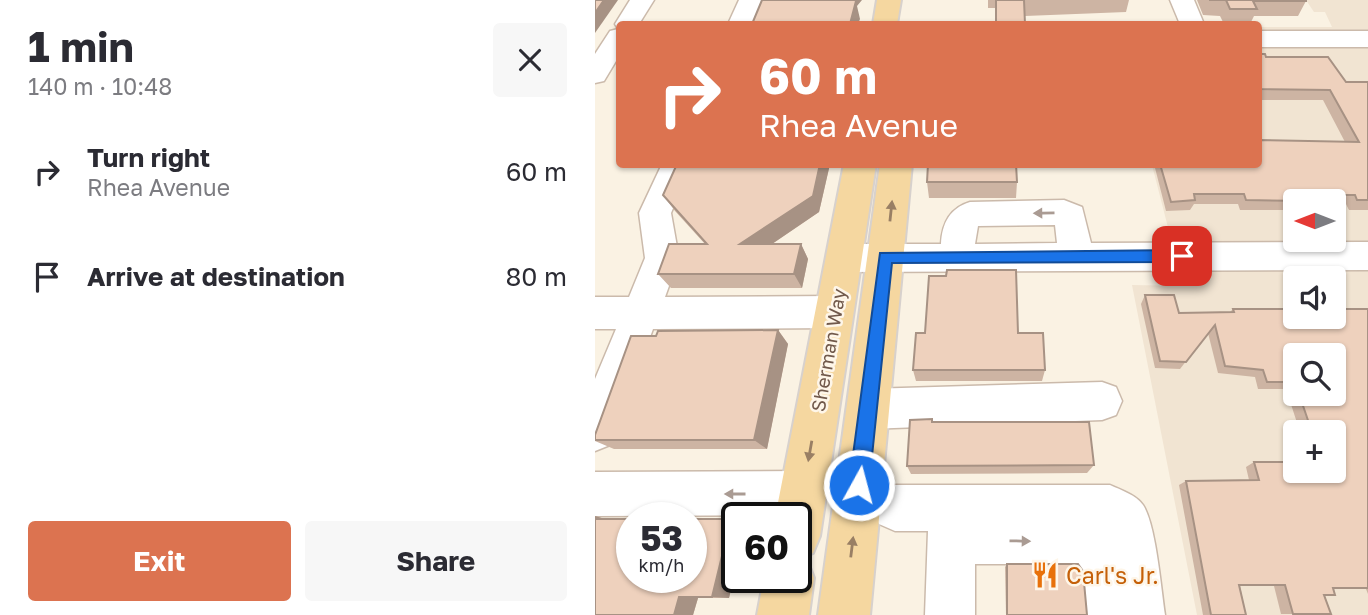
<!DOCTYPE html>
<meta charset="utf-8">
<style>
body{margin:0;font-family:"Golos Text",sans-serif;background:#f7f7f7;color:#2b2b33;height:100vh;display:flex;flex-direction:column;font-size:26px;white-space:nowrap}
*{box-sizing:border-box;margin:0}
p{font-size:23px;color:#7c7c81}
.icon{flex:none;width:38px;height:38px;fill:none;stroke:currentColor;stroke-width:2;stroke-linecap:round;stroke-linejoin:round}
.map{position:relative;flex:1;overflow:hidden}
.side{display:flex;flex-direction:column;background:#fff;width:595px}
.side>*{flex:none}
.top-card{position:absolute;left:21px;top:21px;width:646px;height:147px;border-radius:7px;box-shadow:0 2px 5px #0004;background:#dc7350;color:#fff;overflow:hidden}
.needle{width:46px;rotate:270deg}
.buttons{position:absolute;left:688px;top:189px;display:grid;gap:14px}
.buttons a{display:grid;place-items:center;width:63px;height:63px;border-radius:7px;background:#fff;box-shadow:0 2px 5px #0004;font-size:35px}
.speed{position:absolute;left:21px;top:502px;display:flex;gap:14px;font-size:35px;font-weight:700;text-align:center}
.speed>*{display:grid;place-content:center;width:91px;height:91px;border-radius:50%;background:#fff;box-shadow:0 2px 5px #0004;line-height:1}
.speed small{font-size:18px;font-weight:400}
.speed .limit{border:4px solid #111;border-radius:10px;background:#fff;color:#111}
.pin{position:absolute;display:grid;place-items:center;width:60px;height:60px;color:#fff;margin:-30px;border-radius:14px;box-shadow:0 4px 10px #0006}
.me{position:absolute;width:77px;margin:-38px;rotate:7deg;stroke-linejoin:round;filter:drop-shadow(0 0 5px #0008)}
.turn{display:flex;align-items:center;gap:24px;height:147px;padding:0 28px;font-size:32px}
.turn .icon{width:91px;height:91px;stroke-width:2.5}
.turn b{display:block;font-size:49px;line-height:60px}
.round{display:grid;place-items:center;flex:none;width:74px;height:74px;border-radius:7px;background:#f7f7f7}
.head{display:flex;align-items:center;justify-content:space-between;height:119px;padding:0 28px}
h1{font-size:42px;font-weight:700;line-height:52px}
.button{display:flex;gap:14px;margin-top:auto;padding:14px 28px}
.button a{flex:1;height:80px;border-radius:7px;background:#dc7350;color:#fff;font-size:28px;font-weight:700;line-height:80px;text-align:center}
.button a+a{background:#f7f7f7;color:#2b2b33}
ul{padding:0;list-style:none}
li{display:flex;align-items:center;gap:21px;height:105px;padding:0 28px}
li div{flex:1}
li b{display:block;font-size:26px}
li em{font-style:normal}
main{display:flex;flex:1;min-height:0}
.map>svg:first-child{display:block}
</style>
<main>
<section class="side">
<div class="head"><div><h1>1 min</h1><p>140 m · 10:48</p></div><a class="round"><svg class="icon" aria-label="close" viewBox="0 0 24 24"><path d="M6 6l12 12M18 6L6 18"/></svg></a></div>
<ul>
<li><svg class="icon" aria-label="right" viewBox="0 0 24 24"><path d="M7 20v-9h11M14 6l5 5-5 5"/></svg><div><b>Turn right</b><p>Rhea Avenue</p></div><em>60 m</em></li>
<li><svg class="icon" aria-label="arrive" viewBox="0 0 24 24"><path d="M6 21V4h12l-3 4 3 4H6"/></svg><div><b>Arrive at destination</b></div><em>80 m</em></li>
</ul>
<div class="button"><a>Exit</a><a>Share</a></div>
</section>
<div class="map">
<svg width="773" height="615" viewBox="0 0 773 615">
<rect width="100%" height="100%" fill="#faf2e3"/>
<path fill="#f1e4d2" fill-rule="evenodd" d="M711,0h62v615h-171l-65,-330 51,1 -31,-121 106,-1v-137h74l-7,-15h-11zM700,201h38v39h-38zM700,278h38v39h-38zM700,355h38v39h-38zM700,432h38v39h-38z"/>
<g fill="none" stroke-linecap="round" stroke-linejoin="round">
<g stroke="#cbbaab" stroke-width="3">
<g id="minor">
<polygon points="35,0 59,0 44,24 24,24 24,56 9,81 0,83 0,54 15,31 23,29 20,24"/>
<polygon points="144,0 168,0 157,24 133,24"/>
<polygon points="575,0 599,0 609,24 585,24"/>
<rect x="663" y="31" width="110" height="16"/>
<polygon points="67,164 97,164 76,213 84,258 70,297 240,296 253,301 258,312 253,323 240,328 58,329 15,445 0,451 0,379 21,329 0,329 0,297 34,297 50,258 44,213"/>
<path d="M469,200l18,7 9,36 277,-1v28l-524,2 -12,-4 -5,-10 5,-10 12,-4h97c1,-21 9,-36 29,-42zM460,225l2,18 -82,1 3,-18z"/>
<polygon points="507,382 521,387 527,401 521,415 507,420 273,429 258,423 252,409 258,395 273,389"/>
<polygon points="208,471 224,477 230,493 224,509 208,515 0,516 0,472"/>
<path d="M300,485h215c11,5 26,10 33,20 13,20 18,84 22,110h-82l-3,-43 -6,-8h-99v51h-50l3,-84h-33l-16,-7 -7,-16 7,-16z"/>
</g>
</g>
<g stroke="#d7d1cd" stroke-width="4">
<g id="major">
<polygon points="282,0 306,0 302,24 278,24"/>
<polygon points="249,164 281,164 225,536 218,553 207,558 212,560 219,578 214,615 162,615 169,578 201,578 201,518 180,518"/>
<polygon points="285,164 317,164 275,615 223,615"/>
</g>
</g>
<use href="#minor" fill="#fff" fill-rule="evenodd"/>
<use href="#major" fill="#f5d7a0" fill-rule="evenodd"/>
</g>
<g fill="#cdb4a3" fill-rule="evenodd">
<polygon points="393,0 534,0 531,12 430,16 401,8 393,8"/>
<polygon points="602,0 711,0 711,1 703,16 659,16 655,24 629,24 625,16 608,15"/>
<polygon points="663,54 751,82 773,82 773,210 754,210 751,204 738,204 738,201 700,201 700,210 645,210 643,204 599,204 595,210 571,211 559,164 663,164 750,142 728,100 663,100"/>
<polygon points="82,164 235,164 224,212 177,244 206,244 213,259 207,288 76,288 63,274 110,244 80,211 68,195"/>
<polygon points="332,182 422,182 421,198 334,198"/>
<path d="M550,295l34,18 51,-1 3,-3h135v285l-2,-5h-33l-8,7 6,18h-50l-7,-28h-34l6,29h-43l-24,-130 7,-4 63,-1 -3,-13 8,-5 79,9v-39h-33l-14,-43h-28l-3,-12 -37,-4 -10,-40 -28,36 -25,-1 -14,-64zM700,355l38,39h-38z"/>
<polygon points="183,330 193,344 172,449 19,449 0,441 0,435 61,336"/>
<polygon points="423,333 450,370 447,381 321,381 318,370"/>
<polygon points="338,422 499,465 492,473 316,474 312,466"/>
<polygon points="0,516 10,519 142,522 142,564 134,598 103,598 98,615"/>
<polygon points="412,564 492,615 411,615 410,567"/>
</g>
<g fill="#a79284">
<polygon points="9,0 23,0 0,33 0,13"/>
<polygon points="258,0 267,0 262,6 265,19 263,24 255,24"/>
<polygon points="225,164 235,164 224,212 155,259 145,244"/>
<polygon points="206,244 213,259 207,288 199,274"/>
<polygon points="183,330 193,344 172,449 159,440"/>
<polygon points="0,516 10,519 8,525 0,523"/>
<polygon points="136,519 142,522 142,564 134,598 117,597"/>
<polygon points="84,597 103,598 98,615 79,615"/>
</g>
<g fill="#eed1bd" stroke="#a79284" stroke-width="2">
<polygon points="0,0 9,0 0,13"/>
<polygon points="167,0 260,0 261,1 255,24 157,24"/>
<polygon points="401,0 429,0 430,24 401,24"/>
<polygon points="614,0 711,0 711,1 658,1 662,9 635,9 631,0"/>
<polygon points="663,54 670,54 671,57 733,57 751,82 773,82 773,200 762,200 760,195 709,195 711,201 651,200 649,194 599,194 600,200 576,202 565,164 663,164 663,140 764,142 735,90 663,89"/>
<polygon points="82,164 225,164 218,196 145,244 206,244 199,274 63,274 74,244 112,244 68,195"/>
<polygon points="333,164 421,164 422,182 332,182"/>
<polygon points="352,270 421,270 423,333 448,333 450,370 318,370 321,333 330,333 334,276 351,276"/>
<polygon points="550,295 579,295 584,313 639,312 638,309 700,309 700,317 738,317 738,309 773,309 773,588 738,588 740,595 729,595 736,614 698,614 690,585 644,585 651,615 616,615 591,481 664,480 659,462 700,462 700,471 738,471 738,432 717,432 704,394 738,394 738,355 700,355 700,382 672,382 668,370 630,366 620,325 591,362 565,361"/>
<polygon points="183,330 159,440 0,440 0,435 36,336 61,336 63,331"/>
<polygon points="337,419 337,422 494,422 499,465 312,466 315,420"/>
<polygon points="0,519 37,519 37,578 96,578 96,519 136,519 117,597 84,597 79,615 0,615"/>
<polygon points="412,564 483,564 488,571 492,615 412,615"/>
</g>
<defs><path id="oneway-solid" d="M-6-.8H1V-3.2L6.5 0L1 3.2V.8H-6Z" transform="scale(1.75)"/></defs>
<g fill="#997f64">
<use href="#oneway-solid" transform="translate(296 211) rotate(-84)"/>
<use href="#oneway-solid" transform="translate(215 451) rotate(100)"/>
<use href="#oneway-solid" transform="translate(257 547) rotate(-83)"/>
</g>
<g fill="#aa9b93">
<use href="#oneway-solid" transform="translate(449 213) rotate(179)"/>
<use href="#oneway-solid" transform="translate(140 494) rotate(180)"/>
<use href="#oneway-solid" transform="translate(425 541) rotate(1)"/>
</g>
<polygon fill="#1a73e8" stroke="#114b97" stroke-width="2" points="587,250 595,256 587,262 297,263 274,485 271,492 264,494 257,492 254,485 285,253"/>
<defs>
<g id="restaurant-bare" transform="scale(2.1)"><path d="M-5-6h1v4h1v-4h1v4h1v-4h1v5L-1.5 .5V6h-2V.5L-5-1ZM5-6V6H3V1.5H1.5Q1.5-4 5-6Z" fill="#e8710a" stroke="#fef6e9" stroke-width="2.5" paint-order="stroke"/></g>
</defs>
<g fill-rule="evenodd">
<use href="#restaurant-bare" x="450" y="575"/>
</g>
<g text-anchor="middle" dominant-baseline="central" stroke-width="5" stroke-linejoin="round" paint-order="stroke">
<g font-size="19" fill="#71594b" stroke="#fef6e9">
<text transform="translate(233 350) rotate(-80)">Sherman Way</text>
</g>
<g font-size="23" fill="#c56008" stroke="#fef6e9" text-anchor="start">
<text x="471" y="575">Carl's Jr.</text>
</g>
</g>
</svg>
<div class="buttons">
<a><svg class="needle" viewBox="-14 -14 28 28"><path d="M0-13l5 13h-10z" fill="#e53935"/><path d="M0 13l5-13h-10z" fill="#7c7c81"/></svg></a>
<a><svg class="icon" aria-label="sound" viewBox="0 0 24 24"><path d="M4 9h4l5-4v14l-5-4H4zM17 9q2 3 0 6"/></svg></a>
<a><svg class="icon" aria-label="search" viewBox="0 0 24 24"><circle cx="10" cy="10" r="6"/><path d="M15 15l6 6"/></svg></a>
<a>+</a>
</div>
<div class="speed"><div>53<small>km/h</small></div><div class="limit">60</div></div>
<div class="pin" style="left:587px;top:256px;background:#d93025"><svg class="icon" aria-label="arrive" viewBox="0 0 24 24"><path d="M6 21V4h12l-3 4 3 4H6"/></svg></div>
<svg class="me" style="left:264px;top:485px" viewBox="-20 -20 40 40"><circle r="17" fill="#1a73e8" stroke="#fff" stroke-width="3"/><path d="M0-11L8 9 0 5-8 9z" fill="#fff"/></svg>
<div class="top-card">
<div class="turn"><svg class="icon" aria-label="right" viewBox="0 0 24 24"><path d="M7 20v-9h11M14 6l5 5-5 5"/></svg><div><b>60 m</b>Rhea Avenue</div></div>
</div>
</div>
</main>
